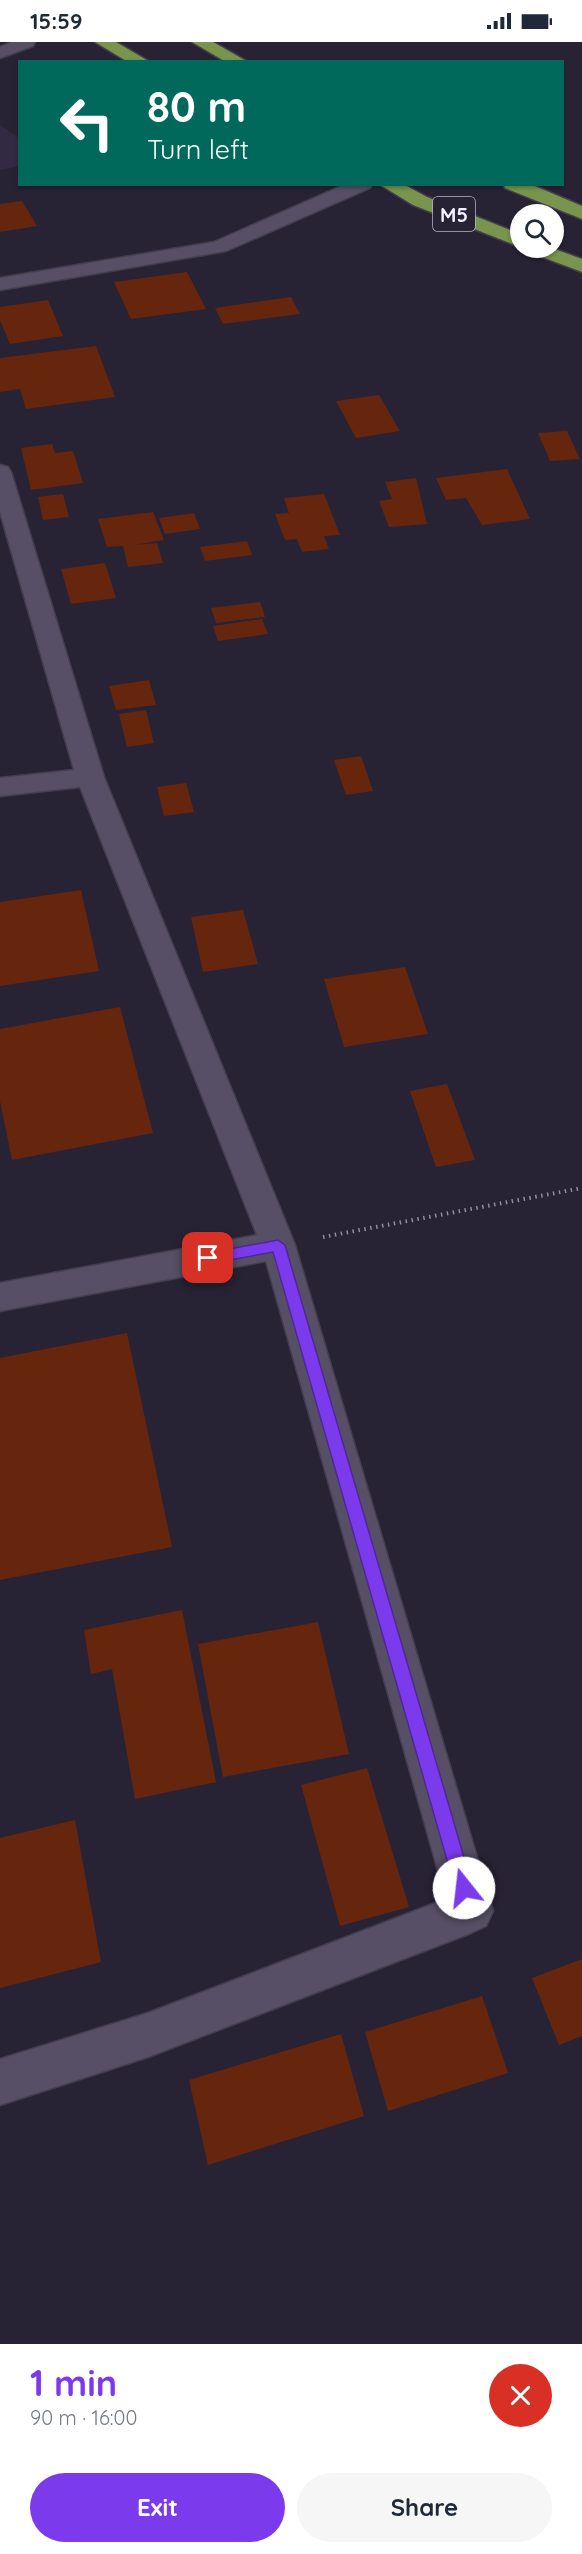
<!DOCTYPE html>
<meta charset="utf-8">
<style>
body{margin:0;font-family:Quicksand,sans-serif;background:#f6f6f7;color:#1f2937;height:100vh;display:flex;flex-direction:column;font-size:22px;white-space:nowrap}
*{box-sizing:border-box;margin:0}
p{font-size:20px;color:#747a83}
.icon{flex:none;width:33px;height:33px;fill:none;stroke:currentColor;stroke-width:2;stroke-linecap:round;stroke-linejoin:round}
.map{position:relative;height:2302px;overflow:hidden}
.side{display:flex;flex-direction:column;background:#fff;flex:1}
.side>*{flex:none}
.top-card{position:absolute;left:18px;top:18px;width:546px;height:126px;border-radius:0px;box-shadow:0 2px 4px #0004;background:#00695c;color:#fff;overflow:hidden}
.buttons{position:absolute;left:510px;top:162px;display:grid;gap:12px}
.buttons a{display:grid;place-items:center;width:54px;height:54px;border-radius:50%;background:#fff;box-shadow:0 2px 4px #0004;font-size:30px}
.pin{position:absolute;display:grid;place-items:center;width:51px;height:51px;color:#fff;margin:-26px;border-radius:12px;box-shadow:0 3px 9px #0006}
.me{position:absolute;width:66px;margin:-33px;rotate:344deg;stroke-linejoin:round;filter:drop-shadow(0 0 4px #0008)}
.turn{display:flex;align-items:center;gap:21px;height:126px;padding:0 30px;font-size:27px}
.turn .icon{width:78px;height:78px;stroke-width:2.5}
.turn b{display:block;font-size:42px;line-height:51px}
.round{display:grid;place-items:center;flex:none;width:63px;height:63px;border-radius:32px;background:#f6f6f7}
.head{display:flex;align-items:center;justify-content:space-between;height:102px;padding:0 30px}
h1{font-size:36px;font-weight:800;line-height:45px;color:#7c3aed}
.button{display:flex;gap:12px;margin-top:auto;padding:12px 30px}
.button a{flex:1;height:69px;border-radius:36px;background:#7c3aed;color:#fff;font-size:24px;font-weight:800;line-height:69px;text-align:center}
.button a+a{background:#f6f6f7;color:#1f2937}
.status{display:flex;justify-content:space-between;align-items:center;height:42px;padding:0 30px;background:#fff;direction:ltr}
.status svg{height:16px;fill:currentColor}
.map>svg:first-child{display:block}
</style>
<div class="status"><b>15:59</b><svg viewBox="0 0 49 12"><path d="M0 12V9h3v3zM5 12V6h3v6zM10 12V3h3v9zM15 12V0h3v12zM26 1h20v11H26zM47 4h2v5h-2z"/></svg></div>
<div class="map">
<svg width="582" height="2302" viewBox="0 0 582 2302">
<rect width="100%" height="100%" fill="#282235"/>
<polygon fill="#322a43" points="0,83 19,96 19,124 0,128"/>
<g fill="#66260d">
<polygon points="22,159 37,184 0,190 0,162"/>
<polygon points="187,230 206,267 131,277 114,240"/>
<polygon points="291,255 300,272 223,282 215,266"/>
<polygon points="48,258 63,294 10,302 0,278 0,265"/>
<polygon points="96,304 115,355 26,367 20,347 0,350 0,316"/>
<polygon points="379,353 400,389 356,396 336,359"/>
<polygon points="567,389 580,417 550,419 538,391"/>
<polygon points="52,402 55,411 73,409 83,441 31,448 21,406"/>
<polygon points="507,427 530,477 482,483 466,456 446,458 436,436"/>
<polygon points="416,436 427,482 389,485 379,459 392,457 385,440"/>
<polygon points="63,452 69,475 43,478 38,455"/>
<polygon points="324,452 340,493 324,494 329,507 302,510 297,497 285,498 275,472 289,471 284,456"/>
<polygon points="153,470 164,498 134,503 157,501 163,521 128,525 123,504 107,505 98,477"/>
<polygon points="194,471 200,487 165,492 159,476"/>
<polygon points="247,499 252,513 205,519 200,505"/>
<polygon points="105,521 116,556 71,562 61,527"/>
<polygon points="260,560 265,575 216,581 211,566"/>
<polygon points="262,577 268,592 218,599 213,584"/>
<polygon points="149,638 156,663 116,668 109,644"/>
<polygon points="146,668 154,701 127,705 119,672"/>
<polygon points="361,714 373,749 346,753 334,718"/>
<polygon points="186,741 194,770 164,774 157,745"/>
<polygon points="81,848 99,929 0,944 0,860"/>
<polygon points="243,868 258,922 203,930 191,875"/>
<polygon points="405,925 428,992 344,1005 324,937"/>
<polygon points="120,965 153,1091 12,1118 0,1059 0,987"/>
<polygon points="447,1042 475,1118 436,1125 410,1049"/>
<polygon points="127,1291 172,1505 0,1538 0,1316"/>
<polygon points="182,1568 216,1740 135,1757 112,1627 91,1632 84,1588"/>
<polygon points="318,1580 349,1712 223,1735 198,1602"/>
<polygon points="367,1726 409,1865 340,1884 301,1743"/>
<polygon points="75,1778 101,1920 0,1946 0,1796"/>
<polygon points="582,1917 582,1994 559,2003 532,1936"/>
<polygon points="482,1954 508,2031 388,2069 365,1990"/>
<polygon points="341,1992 364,2074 208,2123 189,2038"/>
</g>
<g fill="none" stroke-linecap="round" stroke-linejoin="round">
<g stroke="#433e4e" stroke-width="3">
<g id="minor">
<polygon points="12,0 35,0 33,4 0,16 0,5"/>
<polygon points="346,142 372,142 370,146 226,209 0,248 0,236 214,200"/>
<polygon points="0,423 8,425 11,430 104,735 295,1203 493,1869 486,1884 471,1891 148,2015 0,2063 0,2017 148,1971 446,1857 266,1219 0,1269 0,1241 257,1193 80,745 0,754 0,736 74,728 0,470"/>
</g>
</g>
<g stroke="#433e4e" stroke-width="3">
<g id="motorway">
<polygon points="95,0 116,0 150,20 128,20"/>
<polygon points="192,0 213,0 248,20 226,20"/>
<polygon points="379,142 403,142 427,155 520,192 520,205 413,163"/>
<polygon points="503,142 530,142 582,164 582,177 505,146"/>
<polygon points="526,206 552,206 582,217 582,230 529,210"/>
</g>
</g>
<polyline stroke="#928d9d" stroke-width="4" stroke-dasharray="1.5 4.5" stroke-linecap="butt" points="323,1195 582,1146"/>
<use href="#minor" fill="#564f65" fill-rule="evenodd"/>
<use href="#motorway" fill="#78944d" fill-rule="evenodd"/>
</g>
<polygon fill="#7c3aed" stroke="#51269a" stroke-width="1.5" points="278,1198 285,1203 473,1846 470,1852 464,1855 458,1852 455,1846 273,1210 208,1222 201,1216 208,1211"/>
<g text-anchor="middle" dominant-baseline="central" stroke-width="6" stroke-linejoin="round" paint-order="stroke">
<rect fill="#282235" stroke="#b8b3c2" stroke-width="1.5" x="433" y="155" width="42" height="34" rx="4.5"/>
<g font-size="20" font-weight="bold" fill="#f5f1fe">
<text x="454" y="172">M5</text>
</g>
</g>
</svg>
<div class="buttons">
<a><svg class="icon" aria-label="search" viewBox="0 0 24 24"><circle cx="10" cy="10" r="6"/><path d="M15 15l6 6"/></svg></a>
</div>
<div class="pin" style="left:208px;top:1216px;background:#d93025"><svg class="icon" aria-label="arrive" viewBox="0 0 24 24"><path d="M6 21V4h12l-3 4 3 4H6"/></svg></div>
<svg class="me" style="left:464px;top:1846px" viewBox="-20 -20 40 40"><circle r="19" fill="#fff"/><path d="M0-13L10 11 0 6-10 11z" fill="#7c3aed"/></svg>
<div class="top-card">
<div class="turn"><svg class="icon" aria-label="left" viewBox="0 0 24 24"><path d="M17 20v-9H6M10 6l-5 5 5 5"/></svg><div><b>80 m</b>Turn left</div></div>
</div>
</div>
<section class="side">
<div class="head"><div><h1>1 min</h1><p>90 m · 16:00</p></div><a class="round" style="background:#d93025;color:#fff"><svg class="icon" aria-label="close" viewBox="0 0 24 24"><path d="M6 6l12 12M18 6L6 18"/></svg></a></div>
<div class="button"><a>Exit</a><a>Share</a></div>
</section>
